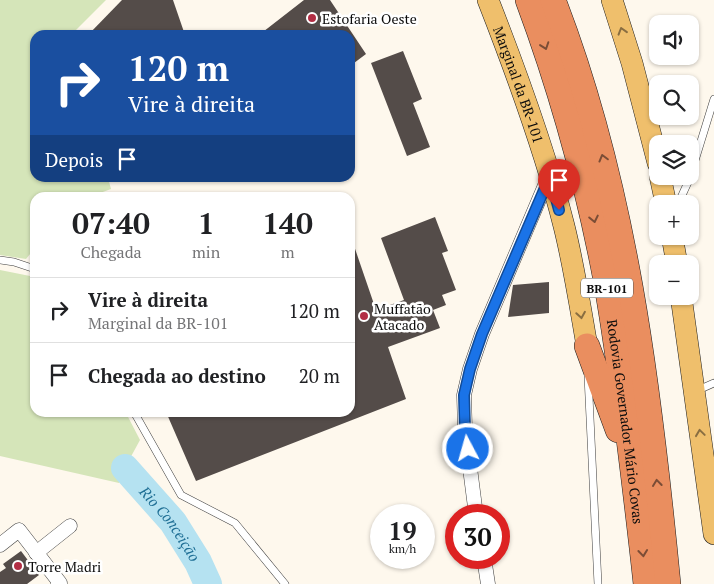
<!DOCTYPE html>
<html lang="pt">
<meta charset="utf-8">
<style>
body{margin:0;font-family:"PT Serif",serif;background:#f6f6f6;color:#202124;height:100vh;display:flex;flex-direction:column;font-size:19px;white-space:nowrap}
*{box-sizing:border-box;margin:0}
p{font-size:16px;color:#757577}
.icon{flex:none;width:28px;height:28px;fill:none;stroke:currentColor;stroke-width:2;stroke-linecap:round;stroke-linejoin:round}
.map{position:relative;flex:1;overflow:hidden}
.drawer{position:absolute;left:30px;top:192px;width:325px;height:225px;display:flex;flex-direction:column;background:#fff;border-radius:15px;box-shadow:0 1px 4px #0004}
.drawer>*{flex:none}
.banner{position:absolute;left:30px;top:30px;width:325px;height:152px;border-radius:15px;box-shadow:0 1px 4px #0004;background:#1a4fa0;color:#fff;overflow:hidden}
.controls{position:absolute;left:649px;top:15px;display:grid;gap:10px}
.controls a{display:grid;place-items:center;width:50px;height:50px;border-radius:10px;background:#fff;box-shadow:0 1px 4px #0004;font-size:25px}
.speed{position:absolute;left:370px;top:504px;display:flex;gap:10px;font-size:25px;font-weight:700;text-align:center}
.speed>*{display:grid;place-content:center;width:65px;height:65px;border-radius:50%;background:#fff;box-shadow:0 1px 4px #0004;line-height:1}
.speed small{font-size:12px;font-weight:400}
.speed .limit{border:8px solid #d22;background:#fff;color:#111}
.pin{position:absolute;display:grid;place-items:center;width:42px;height:42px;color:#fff;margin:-51px -21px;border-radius:50% 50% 50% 0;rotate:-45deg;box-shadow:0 0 5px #0007}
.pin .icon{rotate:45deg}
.me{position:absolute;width:55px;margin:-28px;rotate:354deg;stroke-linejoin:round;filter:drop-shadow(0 0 4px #0008)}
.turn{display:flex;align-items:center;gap:18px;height:105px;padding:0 15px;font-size:22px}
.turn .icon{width:65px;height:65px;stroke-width:2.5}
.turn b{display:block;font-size:35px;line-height:42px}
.then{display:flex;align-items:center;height:48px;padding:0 15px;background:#0003;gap:10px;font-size:19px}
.eta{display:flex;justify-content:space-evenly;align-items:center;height:85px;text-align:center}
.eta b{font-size:30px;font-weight:700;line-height:35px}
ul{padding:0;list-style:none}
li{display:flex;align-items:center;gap:15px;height:65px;padding:0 15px;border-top:1px solid #e0e0e0}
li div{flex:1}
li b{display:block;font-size:19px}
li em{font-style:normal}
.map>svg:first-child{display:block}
</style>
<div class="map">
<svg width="714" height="584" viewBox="0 0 714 584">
<rect width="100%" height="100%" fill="#fef8ed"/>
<g fill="#d5e5b9">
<polygon points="0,0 106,0 71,35 35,35 35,178 108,178 111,189 89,197 35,198 35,248 26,259 0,255"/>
<polygon points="0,270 35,277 35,412 126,413 140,440 128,462 119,483 0,456"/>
</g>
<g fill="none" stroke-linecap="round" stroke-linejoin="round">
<path stroke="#b5e2f1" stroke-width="28" id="s1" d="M125,468l48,54 25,40 10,22"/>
</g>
<g fill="#544c49">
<polygon points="122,0 173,0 185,35 88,35"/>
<polygon points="304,0 330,0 366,54 350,66 350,35 259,35"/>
<polygon points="403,51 422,99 413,103 430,147 407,156 371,63"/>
<polygon points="435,217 448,251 442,253 456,290 442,295 446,305 433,310 440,328 388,347 406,399 196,481 166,412 350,412 350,240 352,240 376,310 404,300 381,238"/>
<polygon points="549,282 549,313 508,317 513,285"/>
<polygon points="21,551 39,575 27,584 0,584 0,572 6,568 3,564"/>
</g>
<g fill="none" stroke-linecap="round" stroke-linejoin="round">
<g stroke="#3f3f3f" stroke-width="8">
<g id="lane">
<polyline points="678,204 689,180 714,99"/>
<polyline points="0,260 14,262 35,269"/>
<polyline points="588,376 598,584"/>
<polyline points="696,391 714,383"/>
<polyline points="134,412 181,495 235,523 285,584"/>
</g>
</g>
<g stroke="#3f3f3f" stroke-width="15">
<g id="street">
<polyline points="476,515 465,429 464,395 470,369 482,334 549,176"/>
<polyline points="0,545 19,530 60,583 58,584"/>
<polyline points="36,553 70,526"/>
<polyline points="484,558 488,584"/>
</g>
</g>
<g stroke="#1d1d1d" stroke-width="22">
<g id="primary">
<path id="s2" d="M488,0c29,74 57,150 76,226 10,40 16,80 23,120"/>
<polyline points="612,0 632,63 658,163"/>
<polyline points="660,176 666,204"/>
<polyline points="672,236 677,264"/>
<polyline points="681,296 714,534"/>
</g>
</g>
<g stroke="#1d1d1d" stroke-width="26">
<g id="highway">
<path id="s3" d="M528,0c32,86 57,175 75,265 10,50 16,100 23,150 7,56 14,113 20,169"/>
<path d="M553,0c72,186 96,387 115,584"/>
<polyline points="587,346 618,430"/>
</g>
</g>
<use href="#lane" stroke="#fff" stroke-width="7"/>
<use href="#street" stroke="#fff" stroke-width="14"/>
<use href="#primary" stroke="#efbf6c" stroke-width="21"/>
<use href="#highway" stroke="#ea8e5f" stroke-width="25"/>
</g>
<defs><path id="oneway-chevron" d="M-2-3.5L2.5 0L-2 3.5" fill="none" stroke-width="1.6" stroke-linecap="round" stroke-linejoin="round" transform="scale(1.25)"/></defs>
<g stroke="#896e41">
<use href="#oneway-chevron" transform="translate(622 31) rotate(-107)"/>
<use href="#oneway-chevron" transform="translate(581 315) rotate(81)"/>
<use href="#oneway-chevron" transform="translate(700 433) rotate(-98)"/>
</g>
<g stroke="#7b4d36">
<use href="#oneway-chevron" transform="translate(545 46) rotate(71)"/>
<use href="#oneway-chevron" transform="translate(603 158) rotate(-105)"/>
<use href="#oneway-chevron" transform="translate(594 219) rotate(78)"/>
<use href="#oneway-chevron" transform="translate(657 483) rotate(-97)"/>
<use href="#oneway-chevron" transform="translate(643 553) rotate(84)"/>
</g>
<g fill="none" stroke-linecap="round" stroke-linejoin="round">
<g stroke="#114b97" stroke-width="12">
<polyline id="route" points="468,449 465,430 464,395 470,369 482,334 550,176 559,210"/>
</g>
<use href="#route" stroke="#1a73e8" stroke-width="9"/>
</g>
<g fill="#b22e44" stroke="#fff" stroke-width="2">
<circle cx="312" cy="18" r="5"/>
<circle cx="364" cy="316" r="5"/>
<circle cx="18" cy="566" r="5"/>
</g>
<g text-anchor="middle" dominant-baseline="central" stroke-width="5" stroke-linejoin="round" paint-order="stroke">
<rect fill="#fff" stroke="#555" stroke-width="1" x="581" y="278.5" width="52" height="19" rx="4"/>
<g font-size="12" font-weight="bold" fill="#0c0c0c">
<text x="607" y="288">BR-101</text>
</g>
<g font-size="14" fill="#0c0c0c" stroke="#fff" text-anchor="start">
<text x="322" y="18">Estofaria Oeste</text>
<text x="374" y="308">Muffatão<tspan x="374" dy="16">Atacado</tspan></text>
<text x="28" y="566">Torre Madri</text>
</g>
<g font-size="14" fill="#0c0c0c" stroke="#fff">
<text stroke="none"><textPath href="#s2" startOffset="90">Marginal da BR-101</textPath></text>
<text stroke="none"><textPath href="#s3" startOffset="434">Rodovia Governador Mário Covas</textPath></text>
</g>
<g font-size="15" font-style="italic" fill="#1f6f95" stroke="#fff">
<text stroke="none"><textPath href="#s1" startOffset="72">Rio Conceição</textPath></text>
</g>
</g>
</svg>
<div class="controls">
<a><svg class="icon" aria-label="sound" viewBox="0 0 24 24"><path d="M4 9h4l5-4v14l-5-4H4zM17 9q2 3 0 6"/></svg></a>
<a><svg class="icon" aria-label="search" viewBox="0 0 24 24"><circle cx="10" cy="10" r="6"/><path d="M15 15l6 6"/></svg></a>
<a><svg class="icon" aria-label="layers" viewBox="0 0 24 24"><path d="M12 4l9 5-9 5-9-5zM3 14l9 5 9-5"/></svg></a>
<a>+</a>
<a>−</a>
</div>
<div class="speed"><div>19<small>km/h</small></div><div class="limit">30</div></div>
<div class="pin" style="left:559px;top:210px;background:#d93025"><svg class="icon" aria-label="arrive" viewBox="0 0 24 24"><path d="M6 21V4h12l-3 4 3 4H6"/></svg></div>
<svg class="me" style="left:468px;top:449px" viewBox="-20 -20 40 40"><circle r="17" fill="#1a73e8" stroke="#fff" stroke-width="3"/><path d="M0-11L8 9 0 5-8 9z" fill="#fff"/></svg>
<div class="banner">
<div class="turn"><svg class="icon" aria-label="right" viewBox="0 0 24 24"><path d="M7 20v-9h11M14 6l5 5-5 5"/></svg><div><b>120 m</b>Vire à direita</div></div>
<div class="then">Depois<svg class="icon" aria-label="arrive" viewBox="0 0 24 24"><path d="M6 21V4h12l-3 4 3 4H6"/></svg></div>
</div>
<section class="drawer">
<div class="eta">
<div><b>07:40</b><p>Chegada</p></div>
<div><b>1</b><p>min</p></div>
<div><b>140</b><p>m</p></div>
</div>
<ul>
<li><svg class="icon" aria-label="right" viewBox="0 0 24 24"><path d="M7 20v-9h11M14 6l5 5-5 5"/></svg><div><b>Vire à direita</b><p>Marginal da BR-101</p></div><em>120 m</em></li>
<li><svg class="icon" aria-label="arrive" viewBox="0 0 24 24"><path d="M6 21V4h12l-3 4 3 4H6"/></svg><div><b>Chegada ao destino</b></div><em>20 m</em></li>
</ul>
</section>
</div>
